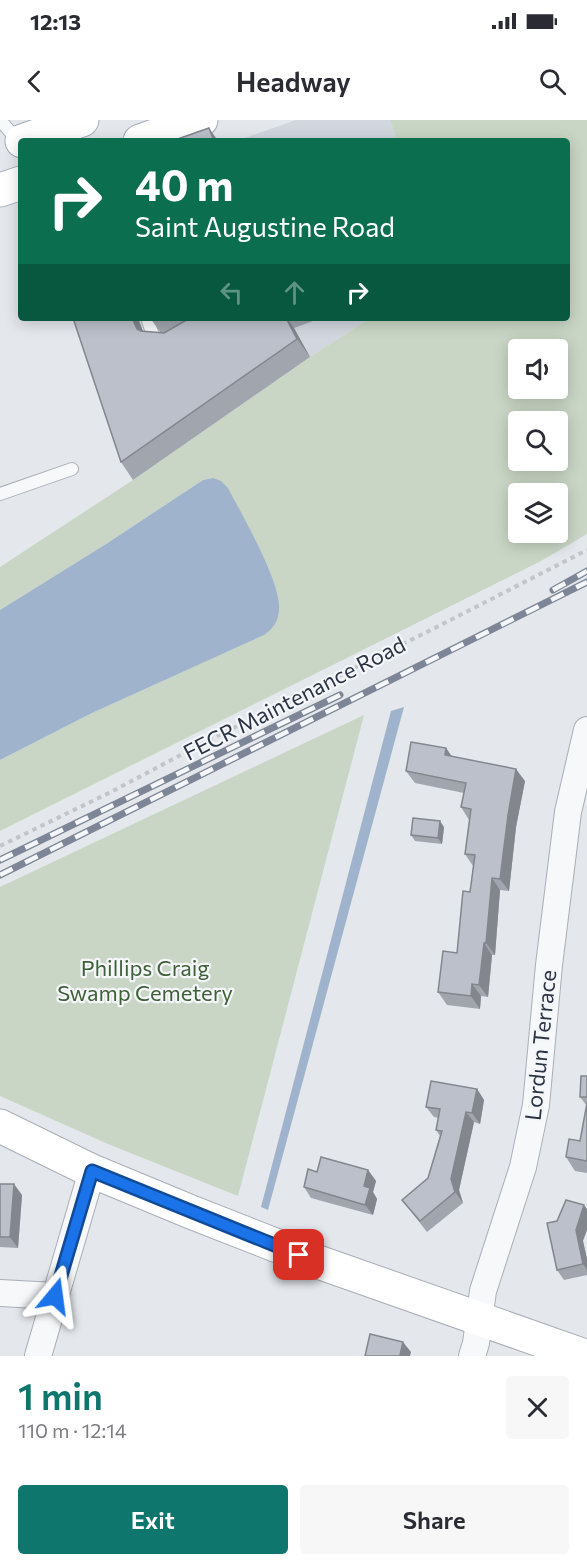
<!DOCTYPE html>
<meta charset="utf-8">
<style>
body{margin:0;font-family:Commissioner,sans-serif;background:#f7f7f7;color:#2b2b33;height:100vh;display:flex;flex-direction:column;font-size:22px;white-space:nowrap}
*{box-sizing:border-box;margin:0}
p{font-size:20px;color:#7c7c81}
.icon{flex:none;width:33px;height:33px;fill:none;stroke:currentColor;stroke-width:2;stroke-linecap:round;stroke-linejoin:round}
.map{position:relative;height:1236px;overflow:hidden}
.panel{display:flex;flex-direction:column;background:#fff;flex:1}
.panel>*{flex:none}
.hud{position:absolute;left:18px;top:18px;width:552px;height:183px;border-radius:6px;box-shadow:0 3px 15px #0003;background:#0b6e4f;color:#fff;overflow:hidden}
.fabs{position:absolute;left:508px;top:219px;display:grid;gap:12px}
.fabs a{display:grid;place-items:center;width:60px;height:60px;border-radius:6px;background:#fff;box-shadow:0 3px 15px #0003;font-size:30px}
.pin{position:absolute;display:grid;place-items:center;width:51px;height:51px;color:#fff;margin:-26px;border-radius:12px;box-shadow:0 3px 9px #0006}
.me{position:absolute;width:66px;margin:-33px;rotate:16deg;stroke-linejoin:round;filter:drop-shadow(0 0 4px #0008)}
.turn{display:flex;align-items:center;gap:21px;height:126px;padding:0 18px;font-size:27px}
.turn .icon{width:78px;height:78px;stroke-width:2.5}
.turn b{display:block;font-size:42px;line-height:51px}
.lanes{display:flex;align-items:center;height:57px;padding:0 18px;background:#0003;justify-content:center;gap:30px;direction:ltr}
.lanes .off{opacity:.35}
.round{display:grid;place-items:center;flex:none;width:63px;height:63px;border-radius:6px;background:#f7f7f7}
.head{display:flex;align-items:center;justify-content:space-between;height:102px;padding:0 18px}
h1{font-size:36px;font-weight:600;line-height:45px;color:#0f766e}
.button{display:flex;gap:12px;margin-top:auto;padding:12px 18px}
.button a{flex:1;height:69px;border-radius:6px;background:#0f766e;color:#fff;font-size:24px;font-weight:600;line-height:69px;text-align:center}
.button a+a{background:#f7f7f7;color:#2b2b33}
.status{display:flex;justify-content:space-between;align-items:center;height:42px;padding:0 30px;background:#fff;direction:ltr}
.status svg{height:16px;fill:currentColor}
header{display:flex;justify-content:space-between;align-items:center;height:78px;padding:0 18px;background:#fff;font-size:27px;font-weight:600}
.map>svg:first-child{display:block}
</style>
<div class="status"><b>12:13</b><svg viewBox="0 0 49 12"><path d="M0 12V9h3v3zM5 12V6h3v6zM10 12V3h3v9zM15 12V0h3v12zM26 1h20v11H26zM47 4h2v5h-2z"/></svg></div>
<header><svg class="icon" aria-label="back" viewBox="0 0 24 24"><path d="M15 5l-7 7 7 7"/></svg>Headway<svg class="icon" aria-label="search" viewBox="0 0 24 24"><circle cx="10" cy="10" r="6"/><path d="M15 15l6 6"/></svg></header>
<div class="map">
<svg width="587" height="1236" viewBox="0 0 587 1236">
<rect width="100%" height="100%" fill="#e4e7ec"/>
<g fill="#d2d6de">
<polygon points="296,0 390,0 397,21 236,21"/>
<polygon points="289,198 370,198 310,237"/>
</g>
<g fill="#c9d6c5" fill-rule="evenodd">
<path d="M390,0h197v414l-46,27 -541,270v-71l92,-47 172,-78 -51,-157 -10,2 -97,64 -106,66v-43l133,-87 177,-123 60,-39h197v-177h-170zM519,230h39v38h-39zM519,302h39v38h-39zM519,374h39v38h-39z"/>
<polygon points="364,595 238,1076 108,1024 0,976 0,767"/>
</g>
<g fill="#9fb4cc">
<path d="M213,358l8,3 7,7c13,25 53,94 51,120 0,12 -5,20 -15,27l-172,78 -92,47v-150l106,-66 97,-64z"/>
<polygon points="404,587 268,1090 261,1087 391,591"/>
</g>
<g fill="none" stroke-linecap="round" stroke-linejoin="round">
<g stroke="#a9aeb7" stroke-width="14">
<g id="lane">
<polyline points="0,0 19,22"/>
<polyline points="147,198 155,221 162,223"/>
<polyline points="0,374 72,349"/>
</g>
</g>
<g stroke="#a9aeb7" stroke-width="28">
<g id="street">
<polyline points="0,1173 55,1176"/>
<polyline points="38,1236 92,1051"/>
<polyline points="472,1236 476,1223 483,1171 523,1047 536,985 549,845 568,692 587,610"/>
</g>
</g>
<g stroke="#a9aeb7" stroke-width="35">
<polyline id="secondary" points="0,1006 92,1051 191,1092 321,1143 585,1236"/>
</g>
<g stroke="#a3abb8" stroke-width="35">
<g id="primary">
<polyline points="22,21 82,0"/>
<polyline points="140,21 201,0"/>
<polyline points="0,70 21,63"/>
</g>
</g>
<polyline stroke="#c2c5cb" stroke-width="4" stroke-dasharray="4.5 4.5" stroke-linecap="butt" points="0,726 111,672 207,621 427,512 587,430"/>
<use href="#lane" stroke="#f7f8fa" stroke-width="12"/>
<use href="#street" stroke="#f7f8fa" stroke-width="26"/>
<use href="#secondary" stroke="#fff" stroke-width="33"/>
<use href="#primary" stroke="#fff" stroke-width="33"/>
<g stroke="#7d8696" stroke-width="7">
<g id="rail">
<polyline points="553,470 587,451"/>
<polyline points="0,740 340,575"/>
<polyline points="0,755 587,462"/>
</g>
</g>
<use href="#rail" stroke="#f4f6f9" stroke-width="4.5" stroke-dasharray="14" stroke-linecap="butt"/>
</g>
<g fill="#a1a5ae">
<polygon points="150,198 321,198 294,208 310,237 133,360 121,342 139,201 143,211 161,213"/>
<polygon points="446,628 452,637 525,661 516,707 509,771 500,770 495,835 492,835 488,877 481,876 480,889 447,885 438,872 457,833 470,772 473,746 465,734 469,700 461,687 464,673 415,663 406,651"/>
<polygon points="444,707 442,724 415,721 411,715"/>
<polygon points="587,956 587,1053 575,1051 566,1037 580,1021 587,986 580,977"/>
<polygon points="477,969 484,980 480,1004 474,1002 459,1070 463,1083 427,1112 402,1080 428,1058 440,1016 436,1010 439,998 434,997 426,987"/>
<polygon points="368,1050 376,1061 373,1072 377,1079 373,1095 311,1078 304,1067 317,1052"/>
<polygon points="0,1064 22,1075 18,1128 0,1127"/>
<polygon points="583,1121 587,1139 587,1155 564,1160 557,1150"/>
</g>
<g fill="#83868d">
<polygon points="209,8 218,21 214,21"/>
<polygon points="132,198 140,198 139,201 149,227 137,209"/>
<polygon points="286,198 287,198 294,208 310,237 297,219"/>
<polygon points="446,628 455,641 445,635"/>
<polygon points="516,649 525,661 516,707 509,771 500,759 508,695"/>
<polygon points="440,701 444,707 442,724 438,718"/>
<polygon points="492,758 500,770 495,835 486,823"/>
<polygon points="484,823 492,835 488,877 479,865"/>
<polygon points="472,864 481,876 480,889 471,876"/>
<polygon points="477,969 484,980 480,1004 472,993"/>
<polygon points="466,992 474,1002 459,1070 463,1083 455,1072 451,1059"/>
<polygon points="368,1050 376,1061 373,1072 377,1079 373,1095 365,1085 364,1066"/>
<polygon points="14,1064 22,1075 18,1128 10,1117"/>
<polygon points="584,1085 587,1089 587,1110 583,1121 587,1139 587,1150 583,1144 576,1110"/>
<polygon points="403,1222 411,1232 410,1236 401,1236 400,1235"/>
</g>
<g fill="#bbc0ca" stroke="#83868d" stroke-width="1.5">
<polygon points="209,8 214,21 172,21"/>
<polygon points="73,198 132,198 137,209 141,211 164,213 190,198 286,198 297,219 121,342"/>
<polygon points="411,622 446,628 445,635 516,649 508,695 500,759 492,758 486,823 484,823 479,865 472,864 471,876 438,872 443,831 457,833 463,771 470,772 475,735 465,734 471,689 461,687 466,663 406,651"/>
<polygon points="413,698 440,701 438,718 411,715"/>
<polygon points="581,956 587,956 587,977 580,977"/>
<polygon points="431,961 477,969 472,993 466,992 451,1059 455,1072 420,1101 402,1080 428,1058 442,1011 436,1010 440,989 426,987"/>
<polygon points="587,983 587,1041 566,1037 569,1019 580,1021"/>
<polygon points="321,1037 368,1050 364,1066 370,1068 365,1085 304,1067 308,1049 317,1052"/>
<polygon points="0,1064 14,1064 10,1117 0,1117"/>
<polygon points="566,1080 584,1085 576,1110 583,1144 557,1150 547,1103 557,1101"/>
<polygon points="370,1214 403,1222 400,1235 404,1236 365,1236"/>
</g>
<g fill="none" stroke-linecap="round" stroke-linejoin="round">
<g stroke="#114b97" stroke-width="15">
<polyline id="route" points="55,1176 92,1051 299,1135"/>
</g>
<use href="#route" stroke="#1a73e8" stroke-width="10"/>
</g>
<g text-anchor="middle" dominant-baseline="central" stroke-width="4.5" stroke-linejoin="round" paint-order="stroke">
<g font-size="22" fill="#2b3445" stroke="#f4f6f9">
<text transform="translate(294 578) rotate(-27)">FECR Maintenance Road</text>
<text transform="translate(540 925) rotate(-84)">Lordun Terrace</text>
</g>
<g font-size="22" fill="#3f6138" stroke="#f4f6f9">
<text x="145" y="847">Phillips Craig<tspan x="145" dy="25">Swamp Cemetery</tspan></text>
</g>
</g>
</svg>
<div class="fabs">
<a><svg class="icon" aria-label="sound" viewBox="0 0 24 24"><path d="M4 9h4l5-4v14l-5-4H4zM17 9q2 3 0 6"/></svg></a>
<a><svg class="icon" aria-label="search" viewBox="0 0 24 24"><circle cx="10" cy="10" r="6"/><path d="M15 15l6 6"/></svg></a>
<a><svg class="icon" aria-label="layers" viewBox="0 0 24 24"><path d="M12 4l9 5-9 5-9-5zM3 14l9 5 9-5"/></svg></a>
</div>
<div class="pin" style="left:299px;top:1135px;background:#d93025"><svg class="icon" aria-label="arrive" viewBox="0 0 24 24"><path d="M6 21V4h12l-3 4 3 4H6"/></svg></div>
<svg class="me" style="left:55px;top:1176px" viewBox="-20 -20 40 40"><path d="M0-17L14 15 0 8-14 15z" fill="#1a73e8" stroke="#fff" stroke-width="4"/></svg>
<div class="hud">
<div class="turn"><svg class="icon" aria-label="right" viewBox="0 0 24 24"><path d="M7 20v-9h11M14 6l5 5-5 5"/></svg><div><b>40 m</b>Saint Augustine Road</div></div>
<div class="lanes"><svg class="icon off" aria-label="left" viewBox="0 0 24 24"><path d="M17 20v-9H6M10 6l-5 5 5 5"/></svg><svg class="icon off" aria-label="ahead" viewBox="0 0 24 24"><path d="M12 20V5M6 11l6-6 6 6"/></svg><svg class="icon" aria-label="right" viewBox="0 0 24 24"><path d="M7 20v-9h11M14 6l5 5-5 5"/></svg></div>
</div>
</div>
<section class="panel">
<div class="head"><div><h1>1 min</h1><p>110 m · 12:14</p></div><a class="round"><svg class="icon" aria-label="close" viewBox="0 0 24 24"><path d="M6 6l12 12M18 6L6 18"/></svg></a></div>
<div class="button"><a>Exit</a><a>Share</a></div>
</section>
